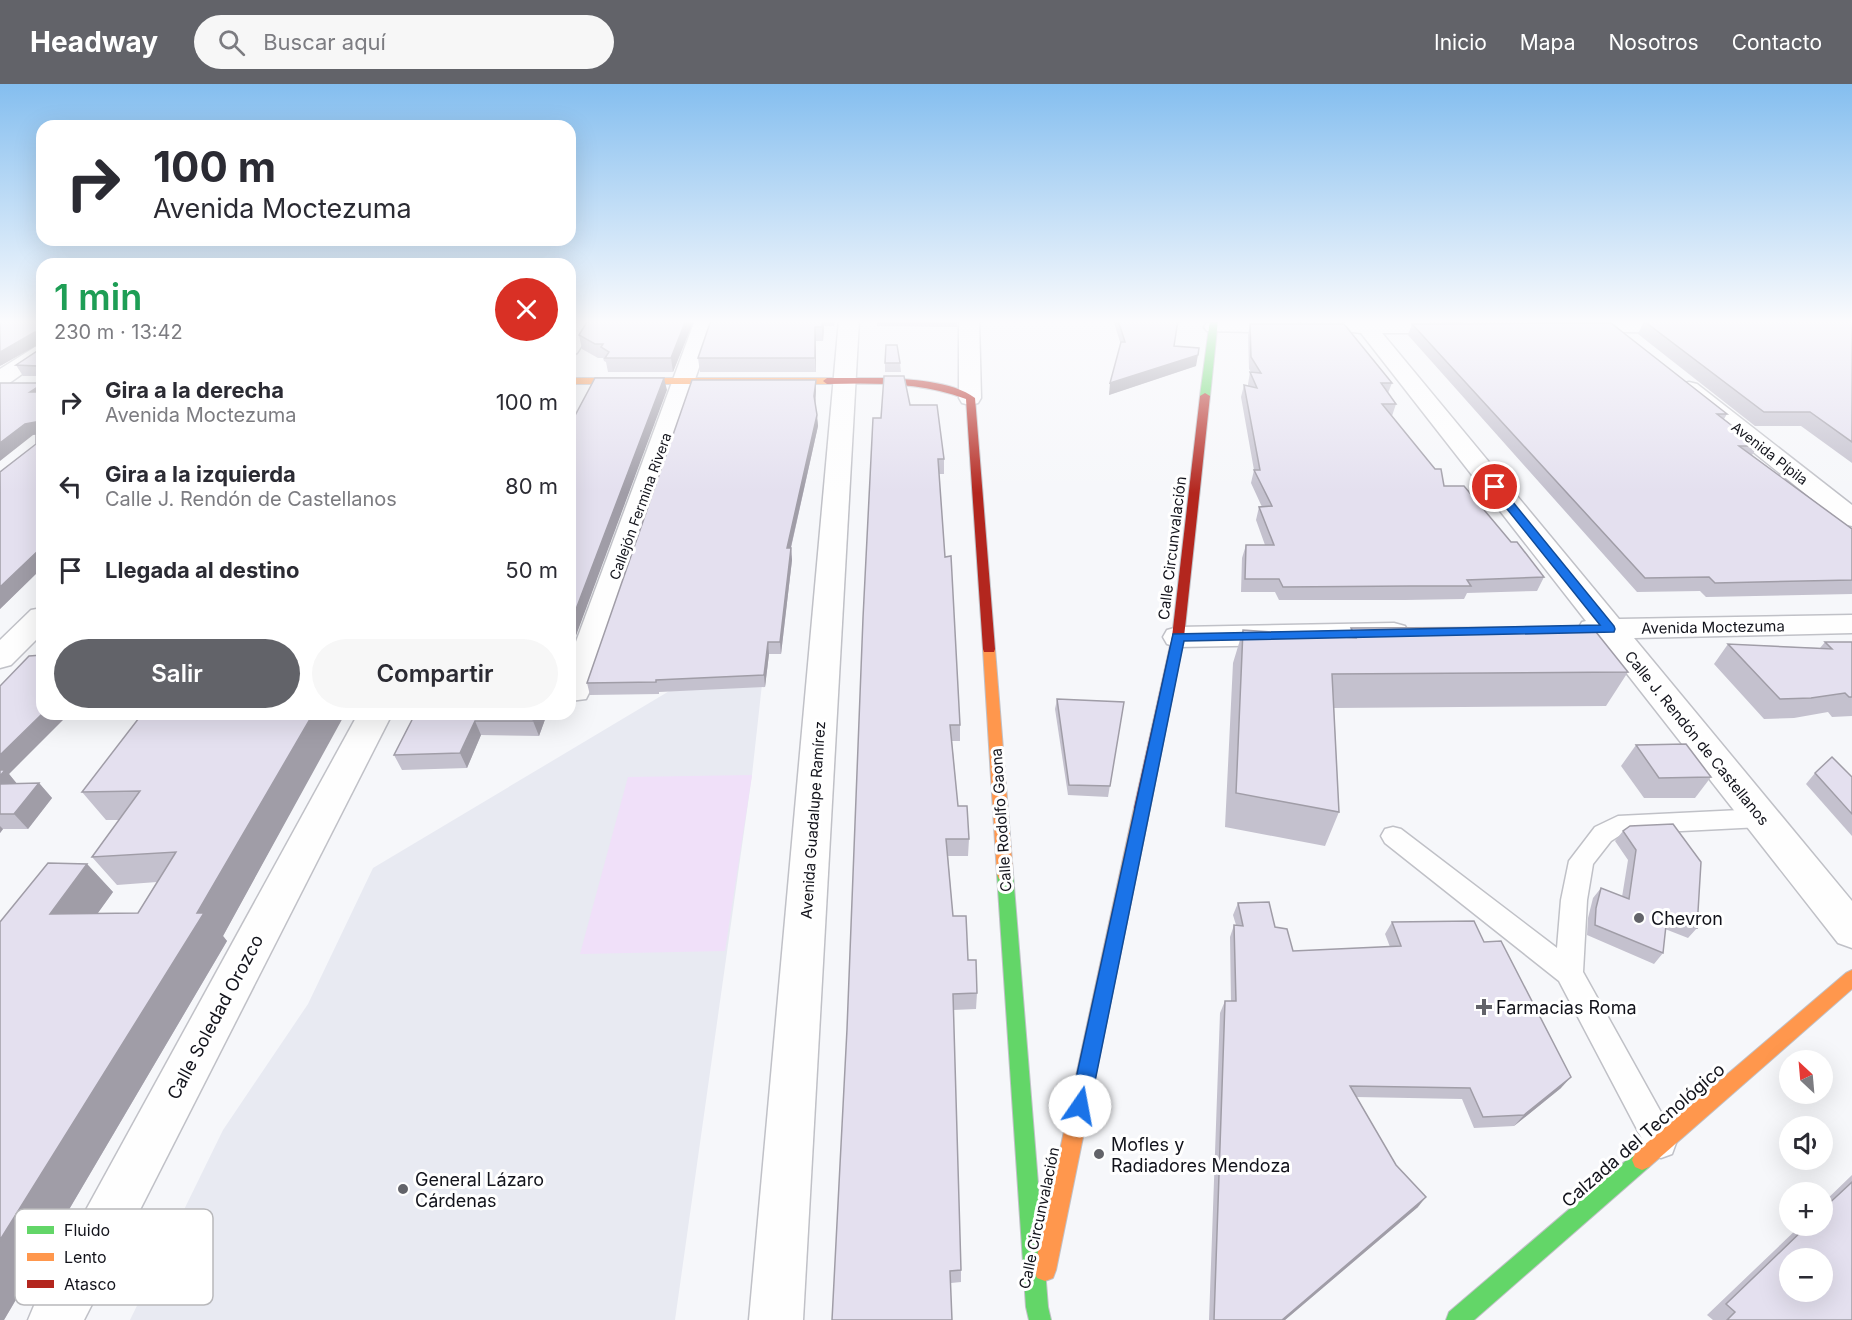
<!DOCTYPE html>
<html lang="es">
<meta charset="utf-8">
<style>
body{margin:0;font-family:Inter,sans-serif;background:#f7f7f7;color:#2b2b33;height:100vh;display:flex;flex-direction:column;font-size:22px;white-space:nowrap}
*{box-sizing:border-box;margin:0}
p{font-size:20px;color:#7c7c81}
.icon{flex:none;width:33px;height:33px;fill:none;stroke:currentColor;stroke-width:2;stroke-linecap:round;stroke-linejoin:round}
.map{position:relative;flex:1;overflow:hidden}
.sheet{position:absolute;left:36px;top:174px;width:540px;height:462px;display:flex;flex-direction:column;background:#fff;border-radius:18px;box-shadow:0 6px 24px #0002}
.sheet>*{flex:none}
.top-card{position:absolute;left:36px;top:36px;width:540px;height:126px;border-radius:18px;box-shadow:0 6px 24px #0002;background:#fff;color:#2b2b33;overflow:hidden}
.needle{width:39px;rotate:334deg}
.tools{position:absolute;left:1779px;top:966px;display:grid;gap:12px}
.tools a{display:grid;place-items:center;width:54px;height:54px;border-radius:50%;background:#fff;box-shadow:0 6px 24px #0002;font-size:30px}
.pin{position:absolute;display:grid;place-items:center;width:51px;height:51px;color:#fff;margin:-26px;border:3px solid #fff;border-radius:50%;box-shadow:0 2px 6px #0007}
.me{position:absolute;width:66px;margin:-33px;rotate:12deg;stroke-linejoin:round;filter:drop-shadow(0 0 4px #0008)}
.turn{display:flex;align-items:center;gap:21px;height:126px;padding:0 18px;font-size:27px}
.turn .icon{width:78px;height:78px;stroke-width:2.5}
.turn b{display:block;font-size:42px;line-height:51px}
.round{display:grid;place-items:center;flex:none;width:63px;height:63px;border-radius:32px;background:#f7f7f7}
.head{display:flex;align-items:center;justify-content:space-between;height:102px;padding:0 18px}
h1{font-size:36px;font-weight:600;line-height:45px;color:#1e9e55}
.button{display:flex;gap:12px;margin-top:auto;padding:12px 18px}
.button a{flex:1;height:69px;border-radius:36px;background:#626369;color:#fff;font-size:24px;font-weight:600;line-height:69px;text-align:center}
.button a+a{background:#f7f7f7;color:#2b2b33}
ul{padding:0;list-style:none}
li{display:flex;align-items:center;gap:18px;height:84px;padding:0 18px}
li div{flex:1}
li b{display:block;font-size:22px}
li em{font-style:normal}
header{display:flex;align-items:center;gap:36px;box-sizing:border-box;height:84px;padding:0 30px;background:#626369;color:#fff}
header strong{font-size:28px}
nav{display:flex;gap:33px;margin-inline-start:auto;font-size:21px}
.search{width:420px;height:54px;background:#f7f7f7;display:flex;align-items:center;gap:15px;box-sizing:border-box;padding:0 21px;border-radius:33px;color:#7c7c81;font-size:22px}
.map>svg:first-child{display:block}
</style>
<header>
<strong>Headway</strong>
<div class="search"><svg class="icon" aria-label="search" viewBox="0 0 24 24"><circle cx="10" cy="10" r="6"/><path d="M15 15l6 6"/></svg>Buscar aquí</div>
<nav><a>Inicio</a><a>Mapa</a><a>Nosotros</a><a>Contacto</a></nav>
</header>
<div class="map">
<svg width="1852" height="1236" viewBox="0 0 1852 1236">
<rect width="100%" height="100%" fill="#f6f7fa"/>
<polygon fill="#e8eaf2" points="762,600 752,691 675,1236 130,1236 223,1046 308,920 373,784 676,603"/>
<polygon fill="#f0e0f9" points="752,691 725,867 580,870 628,693"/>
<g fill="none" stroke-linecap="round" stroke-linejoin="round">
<g stroke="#c0c1c7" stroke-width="3">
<polygon id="lane" points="1761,725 1769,728 1773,734 1769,740 1761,743 1622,750 1611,757 1593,780 1587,816 1583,888 1672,1048 1676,1059 1672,1070 1661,1074 1650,1070 1559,897 1385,759 1381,752 1385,745 1393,743 1401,745 1557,864 1561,816 1569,777 1595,743 1618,732"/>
</g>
<g stroke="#c0c1c7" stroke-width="3">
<g id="street">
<polygon points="578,236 598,236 577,269 570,271 570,249"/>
<polygon points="695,236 715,236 590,607 586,615 570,617 570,574"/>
<polygon points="839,236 859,236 803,1236 749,1236"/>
<polygon points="959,236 979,236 981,314 978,319 970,321 962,319 959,314"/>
<polygon points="1351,236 1462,239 1465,243 1462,247 1455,249 1382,249 1619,535 1852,531 1852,549 1634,554 1852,817 1852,864 1838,859 1599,554 1582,552 1578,545 1582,538 1586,537 1361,249 1344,247 1341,243 1344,239"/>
<polygon points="1214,237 1293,237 1300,239 1303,243 1300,247 1293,249 1207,247 1204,243 1207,239"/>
<polygon points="1570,237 1686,237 1693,239 1696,243 1693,247 1686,249 1563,247 1560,243 1563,239"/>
<polygon points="42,261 42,276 8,300 0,302 0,285 35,263"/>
<polygon points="1689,298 1697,300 1852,421 1852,442 1843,440 1681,310 1678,305 1681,300"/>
<polygon points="42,524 42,550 11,581 0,584 0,556 31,526"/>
<polygon points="1394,539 1405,542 1409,549 1405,556 1394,559 1178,563 1167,560 1163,553 1167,546 1178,543"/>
<polygon points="358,630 392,630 84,1236 28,1236 36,1217"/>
</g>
</g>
<g stroke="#c0c1c7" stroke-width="2">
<g id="fast">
<polygon points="1210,236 1218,236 1210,312 1205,315 1200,312"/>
<polygon points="1005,784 1011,785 1013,790 1048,1223 1051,1236 1029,1236 1026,1223 997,790 999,785"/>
<polygon points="1642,1066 1649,1069 1652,1076 1649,1083 1474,1236 1446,1236 1449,1228 1635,1069"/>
</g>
</g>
<g stroke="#c0c1c7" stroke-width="2">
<g id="slow">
<polygon points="570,294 827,294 831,297 827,300 570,300"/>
<polygon points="989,561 995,565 1013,790 1011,795 1005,796 999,795 997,790 983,565"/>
<polygon points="1142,718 1147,720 1150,724 1056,1186 1053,1194 1045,1197 1037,1194 1034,1186 1134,724 1137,720"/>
<polygon points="1852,886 1852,905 1649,1083 1642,1086 1635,1083 1632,1076 1635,1069 1846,889"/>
</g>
</g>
<g stroke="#c0c1c7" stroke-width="2">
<g id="jam">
<path d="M882,294c26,1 71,3 93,20l20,251 -1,3h-10l-1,-3 -17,-250c-46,-17 -91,-16 -139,-15l-4,-3 4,-3z"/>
<polygon points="1205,309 1210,312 1184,553 1150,724 1147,728 1137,728 1134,724 1172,553 1200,312"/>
</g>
</g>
<use href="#lane" fill="#fefefe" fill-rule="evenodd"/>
<use href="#street" fill="#fefefe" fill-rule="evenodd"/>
<use href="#fast" fill="#63d668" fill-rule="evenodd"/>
<use href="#slow" fill="#ff974d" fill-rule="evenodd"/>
<use href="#jam" fill="#b3261e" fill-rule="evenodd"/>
</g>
<g fill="#c4c1ce">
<polygon points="42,236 42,484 0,525 0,388 36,360 36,351 33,351 37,292 23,292 16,281 37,267 37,261 0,282"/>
<polygon points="694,236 673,288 608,288 606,278 604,277 603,274 598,274 582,265 579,251"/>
<polygon points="711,236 835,236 834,242 824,242 823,257 816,257 816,288 700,288 698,274"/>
<polygon points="877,236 957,236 957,243 877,242"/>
<polygon points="1113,236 1178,236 1174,262 1196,282 1109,311 1121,261"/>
<polygon points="1644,237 1852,237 1852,379 1801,342 1755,342 1638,250"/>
<polygon points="1250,240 1392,299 1388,309 1396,320 1392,332 1444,402 1511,458 1544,493 1537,507 1467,509 1464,515 1405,516 1279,516 1275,508 1241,508 1242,474 1246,461 1265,461 1256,436 1259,423 1262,423 1251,399 1254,386 1241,313 1244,301 1248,302 1248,300 1250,288 1251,288 1249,285 1248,251"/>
<polygon points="1412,240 1727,330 1724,335 1758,362 1752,371 1852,445 1852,510 1706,513 1700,507 1637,508 1408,251"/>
<polygon points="885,279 900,279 901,288 885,288"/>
<polygon points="816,296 816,306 815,320 818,342 791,464 792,476 781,570 769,570 765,603 659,608 659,610 590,611 587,599"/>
<polygon points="910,321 944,375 944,390 939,390 945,473 960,641 960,657 952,657 958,722 969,755 968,772 948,772 953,832 968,876 977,909 976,925 953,926 961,1186 961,1198 951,1199 881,334"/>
<polygon points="1351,544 1628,588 1606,622 1334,624 1339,728 1325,762 1225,743 1233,579 1243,546 1348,553"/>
<polygon points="1825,558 1852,558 1852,632 1832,633 1828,628 1794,634 1764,635 1714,580 1728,560 1820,564"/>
<polygon points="41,572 9,690 17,700 39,699 52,714 28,745 3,745 0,749 0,602"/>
<polygon points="1057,615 1124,618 1108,713 1068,711 1055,625"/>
<polygon points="415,630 547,630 539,652 481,651 467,684 402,686 394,671"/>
<polygon points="335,646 223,852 227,857 4,1236 0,1236 87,780 113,808 97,830 138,829 157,798 117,801 92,773 119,736 106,736 82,708"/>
<polygon points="1636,661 1711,693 1695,714 1644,714 1621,682"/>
<polygon points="1815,689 1852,693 1852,752 1806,700"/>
<polygon points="1623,747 1697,844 1688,854 1665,845 1663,869 1654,880 1587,851 1588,834 1593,814 1601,804 1622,813 1628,776 1615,757"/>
<polygon points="1238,819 1275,843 1293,867 1390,863 1385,850 1392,838 1561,1004 1514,1042 1474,1044 1462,1015 1356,1013 1418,1123 1285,1236 1209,1236 1220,929 1225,917 1231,917 1230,853 1234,841 1236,841 1233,831"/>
<polygon points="1852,1091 1852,1236 1713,1236 1707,1231 1800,1142 1822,1142 1822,1120"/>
</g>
<g fill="#a09da7">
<polygon points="570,236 576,236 570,245"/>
<polygon points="686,236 694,236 673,288 671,274"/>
<polygon points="823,236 824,236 824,242 823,257 822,243"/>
<polygon points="815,243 816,257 816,288 815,274"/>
<polygon points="35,248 41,259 0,282 0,268"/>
<polygon points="1198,271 1196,282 1109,311 1110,299"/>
<polygon points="664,294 667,306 570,568 570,541"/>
<polygon points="816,296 816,306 815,323 814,312"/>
<polygon points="42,300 42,316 30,308"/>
<polygon points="817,331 818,342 788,476 787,464"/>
<polygon points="36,338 42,349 33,351 0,377 0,359 25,340"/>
<polygon points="42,463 42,484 0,525 0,503"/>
<polygon points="791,464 792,476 781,570 780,558"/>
<polygon points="768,558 769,570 765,603 764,591"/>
<polygon points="42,630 69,630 9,690 18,701 0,708 0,671"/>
<polygon points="313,630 345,630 223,852 227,857 4,1236 0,1236 0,1156 197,829"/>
<polygon points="536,630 547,630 539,652 533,637"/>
<polygon points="475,637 481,651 467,684 460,669"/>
<polygon points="39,699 52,714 28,745 14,730"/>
<polygon points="0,742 3,745 0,749"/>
<polygon points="87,780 113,808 77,858 50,830"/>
<polygon points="1571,993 1561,1004 1514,1042 1524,1031"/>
<polygon points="1426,1113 1418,1123 1285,1236 1282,1236"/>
</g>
<g fill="#e4e0ef" stroke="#a09da7" stroke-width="1.5" fill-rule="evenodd">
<polygon points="0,236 42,236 42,300 30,308 42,308 42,463 0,503 0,388 36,360 36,338 25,340 0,359 0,299 37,299 37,282 16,281 37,267 38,250 35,248 0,268"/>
<polygon points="588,236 686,236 671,274 605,274 609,268 601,263 603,260 595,260 579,251"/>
<polygon points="711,236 823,236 822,243 815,243 815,274 698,274"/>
<polygon points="1118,236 1178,236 1174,262 1199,264 1198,271 1110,299 1121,258 1125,258"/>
<polygon points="1644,237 1852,237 1852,358 1810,328 1764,328"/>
<polygon points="1611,239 1727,330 1717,330 1758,362 1739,362 1852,445 1852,496 1715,499 1709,493 1645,494 1412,240"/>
<polygon points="1250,240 1344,240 1392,299 1381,299 1396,320 1382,320 1435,385 1441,385 1444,402 1464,402 1511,458 1517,458 1544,493 1467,496 1471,502 1410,502 1283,503 1279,495 1245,495 1246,461 1274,461 1259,423 1272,422 1254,386 1260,386 1244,301 1257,304 1250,288 1261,289 1251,273"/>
<polygon points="886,261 897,261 900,279 885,279"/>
<polygon points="884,292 904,292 910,321 937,321 944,375 938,375 945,473 951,472 960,641 950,641 958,722 967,722 969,755 946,755 953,832 966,832 968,876 976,876 977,909 953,910 961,1186 950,1187 952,1236 832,1236 847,945 863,534 873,334 881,334"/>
<polygon points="595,294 664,294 570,541 570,341"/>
<polygon points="692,296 816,296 814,312 817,331 787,464 791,464 780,558 768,558 764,591 656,596 656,598 587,599"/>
<polygon points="1592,543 1628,588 1332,590 1339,728 1236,709 1243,546 1356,554 1351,544"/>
<polygon points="1825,558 1852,558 1852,613 1849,613 1845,609 1811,614 1780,615 1728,560 1832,565"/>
<polygon points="42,571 42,630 0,671 0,602 29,572"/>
<polygon points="1057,615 1124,618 1110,702 1069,701"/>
<polygon points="142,630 313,630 197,829 204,829 0,1156 0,838 48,779 87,780 50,830 138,829 176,768 92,773 140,707 82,708"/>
<polygon points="415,630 536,630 533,637 475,637 460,669 394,671"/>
<polygon points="1686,660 1711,693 1659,694 1636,661"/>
<polygon points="1832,673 1852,693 1852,730 1815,689"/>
<polygon points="0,686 5,686 0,692"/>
<polygon points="39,699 14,730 0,730 0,700"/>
<polygon points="1673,740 1701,778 1697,844 1667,832 1663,869 1595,841 1596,824 1601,804 1629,815 1636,766 1623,747 1630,742"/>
<polygon points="1269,818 1275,843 1287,845 1293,867 1401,862 1392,838 1474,837 1484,858 1501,857 1571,993 1524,1031 1483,1033 1470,1004 1350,1002 1396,1081 1426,1113 1282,1236 1214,1236 1225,917 1236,917 1234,841 1243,842 1238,819"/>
<path d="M1852,1098v138h-125l8,-8 -9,-8 81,-78h15v-16zM1790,1174h32v34h-32z"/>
</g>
<linearGradient id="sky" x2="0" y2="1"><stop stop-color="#84beef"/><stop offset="0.58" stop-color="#fbfbfd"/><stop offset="1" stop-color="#fbfbfd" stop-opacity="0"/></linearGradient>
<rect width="1852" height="409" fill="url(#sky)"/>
<polygon fill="#1a73e8" stroke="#114b97" stroke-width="1.5" points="1495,400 1499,401 1614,542 1615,545 1614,548 1184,557 1090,1022 1087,1028 1080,1031 1073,1028 1070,1022 1173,550 1600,541 1491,405 1490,403"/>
<g fill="#626369" stroke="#fff" stroke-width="2">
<circle cx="1639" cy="834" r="6"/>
<path d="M1481 914h6v6h6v6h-6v6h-6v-6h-6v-6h6z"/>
<circle cx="1099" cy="1070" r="6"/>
<circle cx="403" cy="1105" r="6"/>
</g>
<g text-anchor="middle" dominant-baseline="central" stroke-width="6" stroke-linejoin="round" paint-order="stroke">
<g font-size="14" fill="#12131b" stroke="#fff">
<text transform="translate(1770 369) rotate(38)">Avenida Pípila</text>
<text transform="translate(640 422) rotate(-70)">Callejón Fermina Rivera</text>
</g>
<g font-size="15" fill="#12131b" stroke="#fff">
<text transform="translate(1172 464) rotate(-83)">Calle Circunvalación</text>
<text transform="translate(1713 543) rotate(-1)">Avenida Moctezuma</text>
<text transform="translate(1697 654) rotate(51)">Calle J. Rendón de Castellanos</text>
<text transform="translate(813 736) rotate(-86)">Avenida Guadalupe Ramírez</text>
<text transform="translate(1001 736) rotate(-94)">Calle Rodolfo Gaona</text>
<text transform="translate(1039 1134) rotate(-78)">Calle Circunvalación</text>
</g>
<g font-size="18" fill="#12131b" stroke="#fff" text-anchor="start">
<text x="1651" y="834">Chevron</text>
<text x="1496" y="923">Farmacias Roma</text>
<text x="1111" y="1060">Mofles y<tspan x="1111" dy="21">Radiadores Mendoza</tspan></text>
<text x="415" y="1095">General Lázaro<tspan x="415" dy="21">Cárdenas</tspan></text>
</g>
<g font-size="18" fill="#12131b" stroke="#fff">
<text transform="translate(215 933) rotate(-62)">Calle Soledad Orozco</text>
<text transform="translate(1643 1051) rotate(-41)">Calzada del Tecnológico</text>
</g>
</g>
<rect x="15" y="1125" width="198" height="96" rx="9" fill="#fff" stroke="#b8b8bb" stroke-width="1.5"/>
<rect x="27" y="1142" width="27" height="8" fill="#63d668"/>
<rect x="27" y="1169" width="27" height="8" fill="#ff974d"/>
<rect x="27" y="1196" width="27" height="8" fill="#b3261e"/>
<g font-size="16" fill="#12131b">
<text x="64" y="1152">Fluido</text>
<text x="64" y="1179">Lento</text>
<text x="64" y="1206">Atasco</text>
</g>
</svg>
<div class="tools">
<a><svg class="needle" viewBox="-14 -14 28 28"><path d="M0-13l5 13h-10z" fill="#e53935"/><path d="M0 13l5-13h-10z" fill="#7c7c81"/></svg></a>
<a><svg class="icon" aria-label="sound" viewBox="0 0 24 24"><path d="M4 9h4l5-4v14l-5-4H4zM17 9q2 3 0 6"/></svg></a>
<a>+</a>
<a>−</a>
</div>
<div class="pin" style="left:1495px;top:403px;background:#d93025"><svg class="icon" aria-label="arrive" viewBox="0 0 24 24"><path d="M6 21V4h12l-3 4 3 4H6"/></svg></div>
<svg class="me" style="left:1080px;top:1022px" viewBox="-20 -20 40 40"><circle r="19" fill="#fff"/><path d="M0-13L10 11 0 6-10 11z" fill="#1a73e8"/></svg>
<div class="top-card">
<div class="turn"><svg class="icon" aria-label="right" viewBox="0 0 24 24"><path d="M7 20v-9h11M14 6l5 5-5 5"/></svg><div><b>100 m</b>Avenida Moctezuma</div></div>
</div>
<section class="sheet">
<div class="head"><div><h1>1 min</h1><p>230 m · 13:42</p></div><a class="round" style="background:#d93025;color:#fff"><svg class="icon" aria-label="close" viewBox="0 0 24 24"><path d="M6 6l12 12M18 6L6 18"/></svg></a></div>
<ul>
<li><svg class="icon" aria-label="right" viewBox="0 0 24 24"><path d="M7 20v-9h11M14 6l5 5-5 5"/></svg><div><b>Gira a la derecha</b><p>Avenida Moctezuma</p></div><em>100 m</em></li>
<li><svg class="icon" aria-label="left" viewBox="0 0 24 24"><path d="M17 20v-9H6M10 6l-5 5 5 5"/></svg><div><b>Gira a la izquierda</b><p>Calle J. Rendón de Castellanos</p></div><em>80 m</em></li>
<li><svg class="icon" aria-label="arrive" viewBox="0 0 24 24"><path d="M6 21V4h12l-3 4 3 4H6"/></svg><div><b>Llegada al destino</b></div><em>50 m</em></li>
</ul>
<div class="button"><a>Salir</a><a>Compartir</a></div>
</section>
</div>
